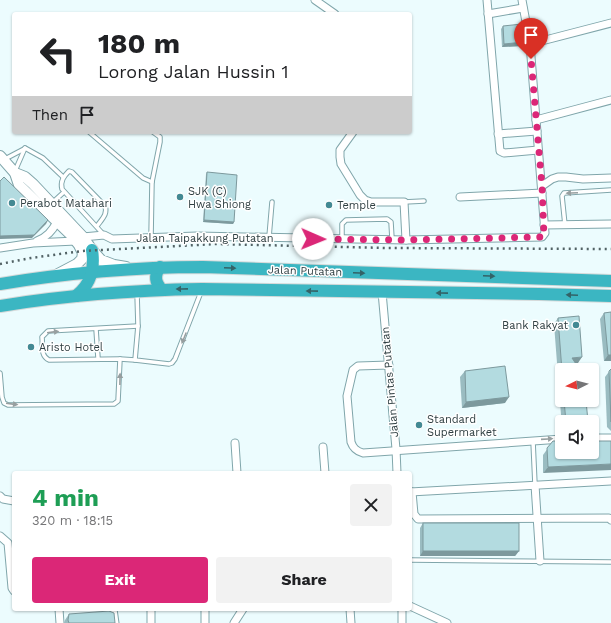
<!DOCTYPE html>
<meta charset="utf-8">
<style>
body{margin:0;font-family:"Work Sans",sans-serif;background:#f2f2f2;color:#202124;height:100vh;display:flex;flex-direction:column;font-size:15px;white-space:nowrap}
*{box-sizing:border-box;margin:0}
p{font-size:13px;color:#757577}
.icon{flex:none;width:22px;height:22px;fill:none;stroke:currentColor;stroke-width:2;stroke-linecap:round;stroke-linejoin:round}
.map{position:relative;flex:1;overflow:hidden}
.side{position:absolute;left:12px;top:471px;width:400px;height:140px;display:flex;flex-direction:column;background:#fff;border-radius:4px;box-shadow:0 1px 3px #0004}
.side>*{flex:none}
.guide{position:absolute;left:12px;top:12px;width:400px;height:122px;border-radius:4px;box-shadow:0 1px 3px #0004;background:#fff;color:#202124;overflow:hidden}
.needle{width:26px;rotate:264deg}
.tools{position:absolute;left:555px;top:363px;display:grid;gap:8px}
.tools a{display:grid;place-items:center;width:44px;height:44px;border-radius:4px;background:#fff;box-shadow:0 1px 3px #0004;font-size:20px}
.pin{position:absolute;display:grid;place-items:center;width:34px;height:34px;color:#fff;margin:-41px -17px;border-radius:50% 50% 50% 0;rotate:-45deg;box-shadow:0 0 4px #0007}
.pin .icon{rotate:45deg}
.me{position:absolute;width:44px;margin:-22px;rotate:91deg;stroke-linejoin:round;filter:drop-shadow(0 0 3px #0008)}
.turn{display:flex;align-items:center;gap:14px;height:84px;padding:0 20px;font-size:18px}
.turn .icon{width:52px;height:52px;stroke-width:2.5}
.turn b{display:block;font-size:28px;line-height:34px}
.then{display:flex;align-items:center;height:38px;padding:0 20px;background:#0003;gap:8px;font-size:15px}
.round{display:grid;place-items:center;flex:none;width:42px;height:42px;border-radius:4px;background:#f2f2f2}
.summary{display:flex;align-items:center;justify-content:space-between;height:68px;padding:0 20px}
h1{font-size:24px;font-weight:700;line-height:30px;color:#1e9e55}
.action{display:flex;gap:8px;margin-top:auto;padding:8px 20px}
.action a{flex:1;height:46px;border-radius:4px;background:#db2777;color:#fff;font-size:16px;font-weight:700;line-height:46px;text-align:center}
.action a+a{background:#f2f2f2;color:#202124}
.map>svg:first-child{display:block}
</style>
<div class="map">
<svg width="611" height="623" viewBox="0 0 611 623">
<rect width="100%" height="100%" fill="#ecfcfe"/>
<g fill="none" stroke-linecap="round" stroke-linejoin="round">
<g stroke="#80a6ab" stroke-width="5.5">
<g id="service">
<polyline points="89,132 143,178 152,182"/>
<polyline points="25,148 43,158 63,177"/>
<polyline points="5,159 24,149"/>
<polyline points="15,171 25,148"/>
<polyline points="404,202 424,201"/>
<polyline points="52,203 64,192"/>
<polyline points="565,225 562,196 564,193 611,190"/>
<path d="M97,226c5,-7 11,-12 8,-20l-33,-34 -3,-1c-5,5 -9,10 -7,18l42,46"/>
<polyline points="151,237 152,182 160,142 160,137 153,132"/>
<polyline points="269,237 272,202"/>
<polyline points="342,239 342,224 346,220 387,219 391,222 392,239"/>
<polyline points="137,293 138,326 135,360 169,364 172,363 175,359 201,292"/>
<polyline points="96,329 98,358"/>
<polyline points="120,359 135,360"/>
<path d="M0,373l2,24 2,6 4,2 106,-1 4,-3 2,-42 -71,1c-9,-4 -6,-15 -7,-23l6,-6 90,-5"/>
<polyline points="533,441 535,485"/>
<polyline points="410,560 611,562"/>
</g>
</g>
<g stroke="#80a6ab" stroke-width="9">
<g id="minor">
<polyline points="315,0 335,14"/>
<polyline points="487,0 500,151 504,153 538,150"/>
<polyline points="488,14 523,8"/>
<polyline points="530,44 611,23"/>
<polyline points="536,120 611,100"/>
<polyline points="353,132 340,150 340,157 341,164 360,195 365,200 371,202 404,202 406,240"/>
<polyline points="498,134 537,131"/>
<polyline points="542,186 552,179 558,177 566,177 583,179 611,178"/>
<polyline points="460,197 542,193"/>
<polyline points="544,225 611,224"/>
<polyline points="83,237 104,235 112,239 197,236 406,240 542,237 545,233 530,44 522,0"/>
<path d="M37,241c10,-4 15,-10 20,-19"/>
<polyline points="0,248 33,243 76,241"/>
<polyline points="382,292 396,449 397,473"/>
<path d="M389,365l-31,1 -5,4 -6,26 4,46c2,6 5,9 12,11l199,-14"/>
<polyline points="592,438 611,438"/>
<polyline points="235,443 237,473"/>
<polyline points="323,447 325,473"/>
<polyline points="535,485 540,561"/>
<polyline points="410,492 611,481"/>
<polyline points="412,492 414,514 418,519 609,518 611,520"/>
<polyline points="0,496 3,499 14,501"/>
<polyline points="0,536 8,543 12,588 14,591"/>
<polyline points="410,606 447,623"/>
<polyline points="59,609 60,623"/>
<polyline points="113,609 115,623"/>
<polyline points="205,609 205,623"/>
<polyline points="350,609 351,623"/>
<polyline points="402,609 402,623"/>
<polyline points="151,623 151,609"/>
<polyline points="234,623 243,609"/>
</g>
</g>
<g stroke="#80a6ab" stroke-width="12">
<g id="secondary">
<polyline points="0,156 15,173 19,185 71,235 79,245 83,253 82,259 77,264 58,274"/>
<polyline points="15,173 25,177 33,184 83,237 92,250 101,260 114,265 126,267"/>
</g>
</g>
<g stroke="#d5d9d9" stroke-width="14">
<g id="trunk">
<path d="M160,267c-6,9 -5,15 2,23"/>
<path d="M0,284c67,-11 135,-17 203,-17l408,14"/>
<path d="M76,296c15,-12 19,-27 16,-46"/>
<path d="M0,306c67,-11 135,-16 202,-17l337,5 72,2"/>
</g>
</g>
<use href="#service" stroke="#fff" stroke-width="3.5"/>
<use href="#minor" stroke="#fff" stroke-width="7"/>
<use href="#secondary" stroke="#fff" stroke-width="10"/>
<use href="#trunk" stroke="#3bb6c2" stroke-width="12"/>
<polyline stroke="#526265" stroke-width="2.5" stroke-dasharray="2 4" stroke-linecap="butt" points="0,264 31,258 82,251 216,244 387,248 611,249"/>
</g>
<g fill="#9abcc1">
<polygon points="503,26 524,42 522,46 502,47 501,29"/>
<polygon points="207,172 234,222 233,224 203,222 206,174"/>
<polygon points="611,312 611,361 604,361 600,319 604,313"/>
<polygon points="558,318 578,363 576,363 562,370 562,400 586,400 588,422 562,422 562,428 554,324"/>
<polygon points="611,369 611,431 607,427 605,377"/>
<polygon points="465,371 505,403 462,408 460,377"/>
<polygon points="553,441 562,452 543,473 543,455"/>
<polygon points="423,523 519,551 515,556 420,556 420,528"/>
<polygon points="69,614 115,623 64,623 65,620"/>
</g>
<g fill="#7d999d">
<polygon points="524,42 522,46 502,47 504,44"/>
<polygon points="48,220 46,224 32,238 0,239 0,236"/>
<polygon points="204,220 234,222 233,224 203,222"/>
<polygon points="608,355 611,355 611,361 604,361"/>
<polygon points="582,357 578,363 568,364 572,358"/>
<polygon points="509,397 505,403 462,408 466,402"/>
<polygon points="611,464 611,470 543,473 548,467"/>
<polygon points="423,551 519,551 515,556 420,556"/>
</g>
<g fill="#b3dbe0" stroke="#7d999d">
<polygon points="522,24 524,42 504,44 503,26"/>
<polygon points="207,172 237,175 234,222 204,220"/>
<polygon points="4,177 48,220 34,235 0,236 0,181"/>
<polygon points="611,312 611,355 608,355 604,313"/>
<polygon points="579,316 582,357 572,358 580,370 562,370 562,371 558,318"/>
<polygon points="505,366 509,397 466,402 465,371"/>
<polygon points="611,369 611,422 609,371"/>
<polygon points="564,400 586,400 588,422 566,422"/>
<polygon points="553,441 562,441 562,452 592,452 592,441 611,441 611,464 548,467 547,448"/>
<rect x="423" y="523" width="96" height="28"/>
<polygon points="109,611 114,613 115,623 69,623 68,620 69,614"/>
</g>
<defs><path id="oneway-solid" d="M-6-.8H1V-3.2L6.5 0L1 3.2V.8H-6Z"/></defs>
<g fill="#979fa0">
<use href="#oneway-solid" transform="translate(572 193) rotate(177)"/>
<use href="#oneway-solid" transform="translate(53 332) rotate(-7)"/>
<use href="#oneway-solid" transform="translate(184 338) rotate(112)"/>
<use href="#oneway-solid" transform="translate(120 379) rotate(-89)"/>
<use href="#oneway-solid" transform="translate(12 404) rotate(7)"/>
<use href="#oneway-solid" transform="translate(547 439) rotate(-4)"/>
</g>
<g fill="#336368">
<use href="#oneway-solid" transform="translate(230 268) rotate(2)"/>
<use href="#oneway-solid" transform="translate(359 273) rotate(2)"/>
<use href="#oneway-solid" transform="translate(489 276) rotate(2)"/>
<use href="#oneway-solid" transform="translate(182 289) rotate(179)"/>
<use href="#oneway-solid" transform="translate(312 291) rotate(-179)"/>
<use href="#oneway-solid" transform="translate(442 293) rotate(-179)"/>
<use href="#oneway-solid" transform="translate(572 295) rotate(-178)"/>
</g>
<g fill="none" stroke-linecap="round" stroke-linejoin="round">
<polyline stroke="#db2777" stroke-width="7" stroke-dasharray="0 12.6" points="313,239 406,240 542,237 544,236 542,186 531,59"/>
</g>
<g fill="#438993" stroke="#fff" stroke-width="1.5">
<circle cx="180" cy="197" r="4"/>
<circle cx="12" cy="203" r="4"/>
<circle cx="329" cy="205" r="4"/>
<circle cx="576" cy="325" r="4"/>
<circle cx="31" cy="347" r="4"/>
<circle cx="419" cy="425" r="4"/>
</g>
<g text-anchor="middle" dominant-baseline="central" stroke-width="3" stroke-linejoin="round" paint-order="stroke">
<g font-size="11" fill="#2f3f42" stroke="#fff" text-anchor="start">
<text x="188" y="191">SJK (C)<tspan x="188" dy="13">Hwa Shiong</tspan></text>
<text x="20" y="203">Perabot Matahari</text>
<text x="337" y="205">Temple</text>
<text x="568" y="325" text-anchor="end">Bank Rakyat</text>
<text x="39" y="347">Aristo Hotel</text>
<text x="427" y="419">Standard<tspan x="427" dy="13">Supermarket</tspan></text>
</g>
<g font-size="11" fill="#2f3f42" stroke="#fff">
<text x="205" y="238">Jalan Taipakkung Putatan</text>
<text transform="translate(305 271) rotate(2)">Jalan Putatan</text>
<text transform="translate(390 382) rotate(-95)">Jalan Pintas Putatan</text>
</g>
</g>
</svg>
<div class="tools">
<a><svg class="needle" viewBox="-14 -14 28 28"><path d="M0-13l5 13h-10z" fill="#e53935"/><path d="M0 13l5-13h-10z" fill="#757577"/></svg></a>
<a><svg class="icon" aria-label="sound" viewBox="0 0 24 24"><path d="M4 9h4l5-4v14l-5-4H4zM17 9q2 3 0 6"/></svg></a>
</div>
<div class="pin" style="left:531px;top:59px;background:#d93025"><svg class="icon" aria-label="arrive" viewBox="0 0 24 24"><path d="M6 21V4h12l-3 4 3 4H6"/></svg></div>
<svg class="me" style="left:313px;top:239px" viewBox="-20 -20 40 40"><circle r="19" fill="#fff"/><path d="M0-13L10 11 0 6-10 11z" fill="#db2777"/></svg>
<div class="guide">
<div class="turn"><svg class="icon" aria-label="left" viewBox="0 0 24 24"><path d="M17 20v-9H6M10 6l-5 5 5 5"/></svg><div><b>180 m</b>Lorong Jalan Hussin 1</div></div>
<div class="then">Then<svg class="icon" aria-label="arrive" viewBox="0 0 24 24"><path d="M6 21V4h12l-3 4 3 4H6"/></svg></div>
</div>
<section class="side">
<div class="summary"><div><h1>4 min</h1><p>320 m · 18:15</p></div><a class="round"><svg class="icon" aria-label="close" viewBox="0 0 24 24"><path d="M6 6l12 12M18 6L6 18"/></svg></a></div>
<div class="action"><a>Exit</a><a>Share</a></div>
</section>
</div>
